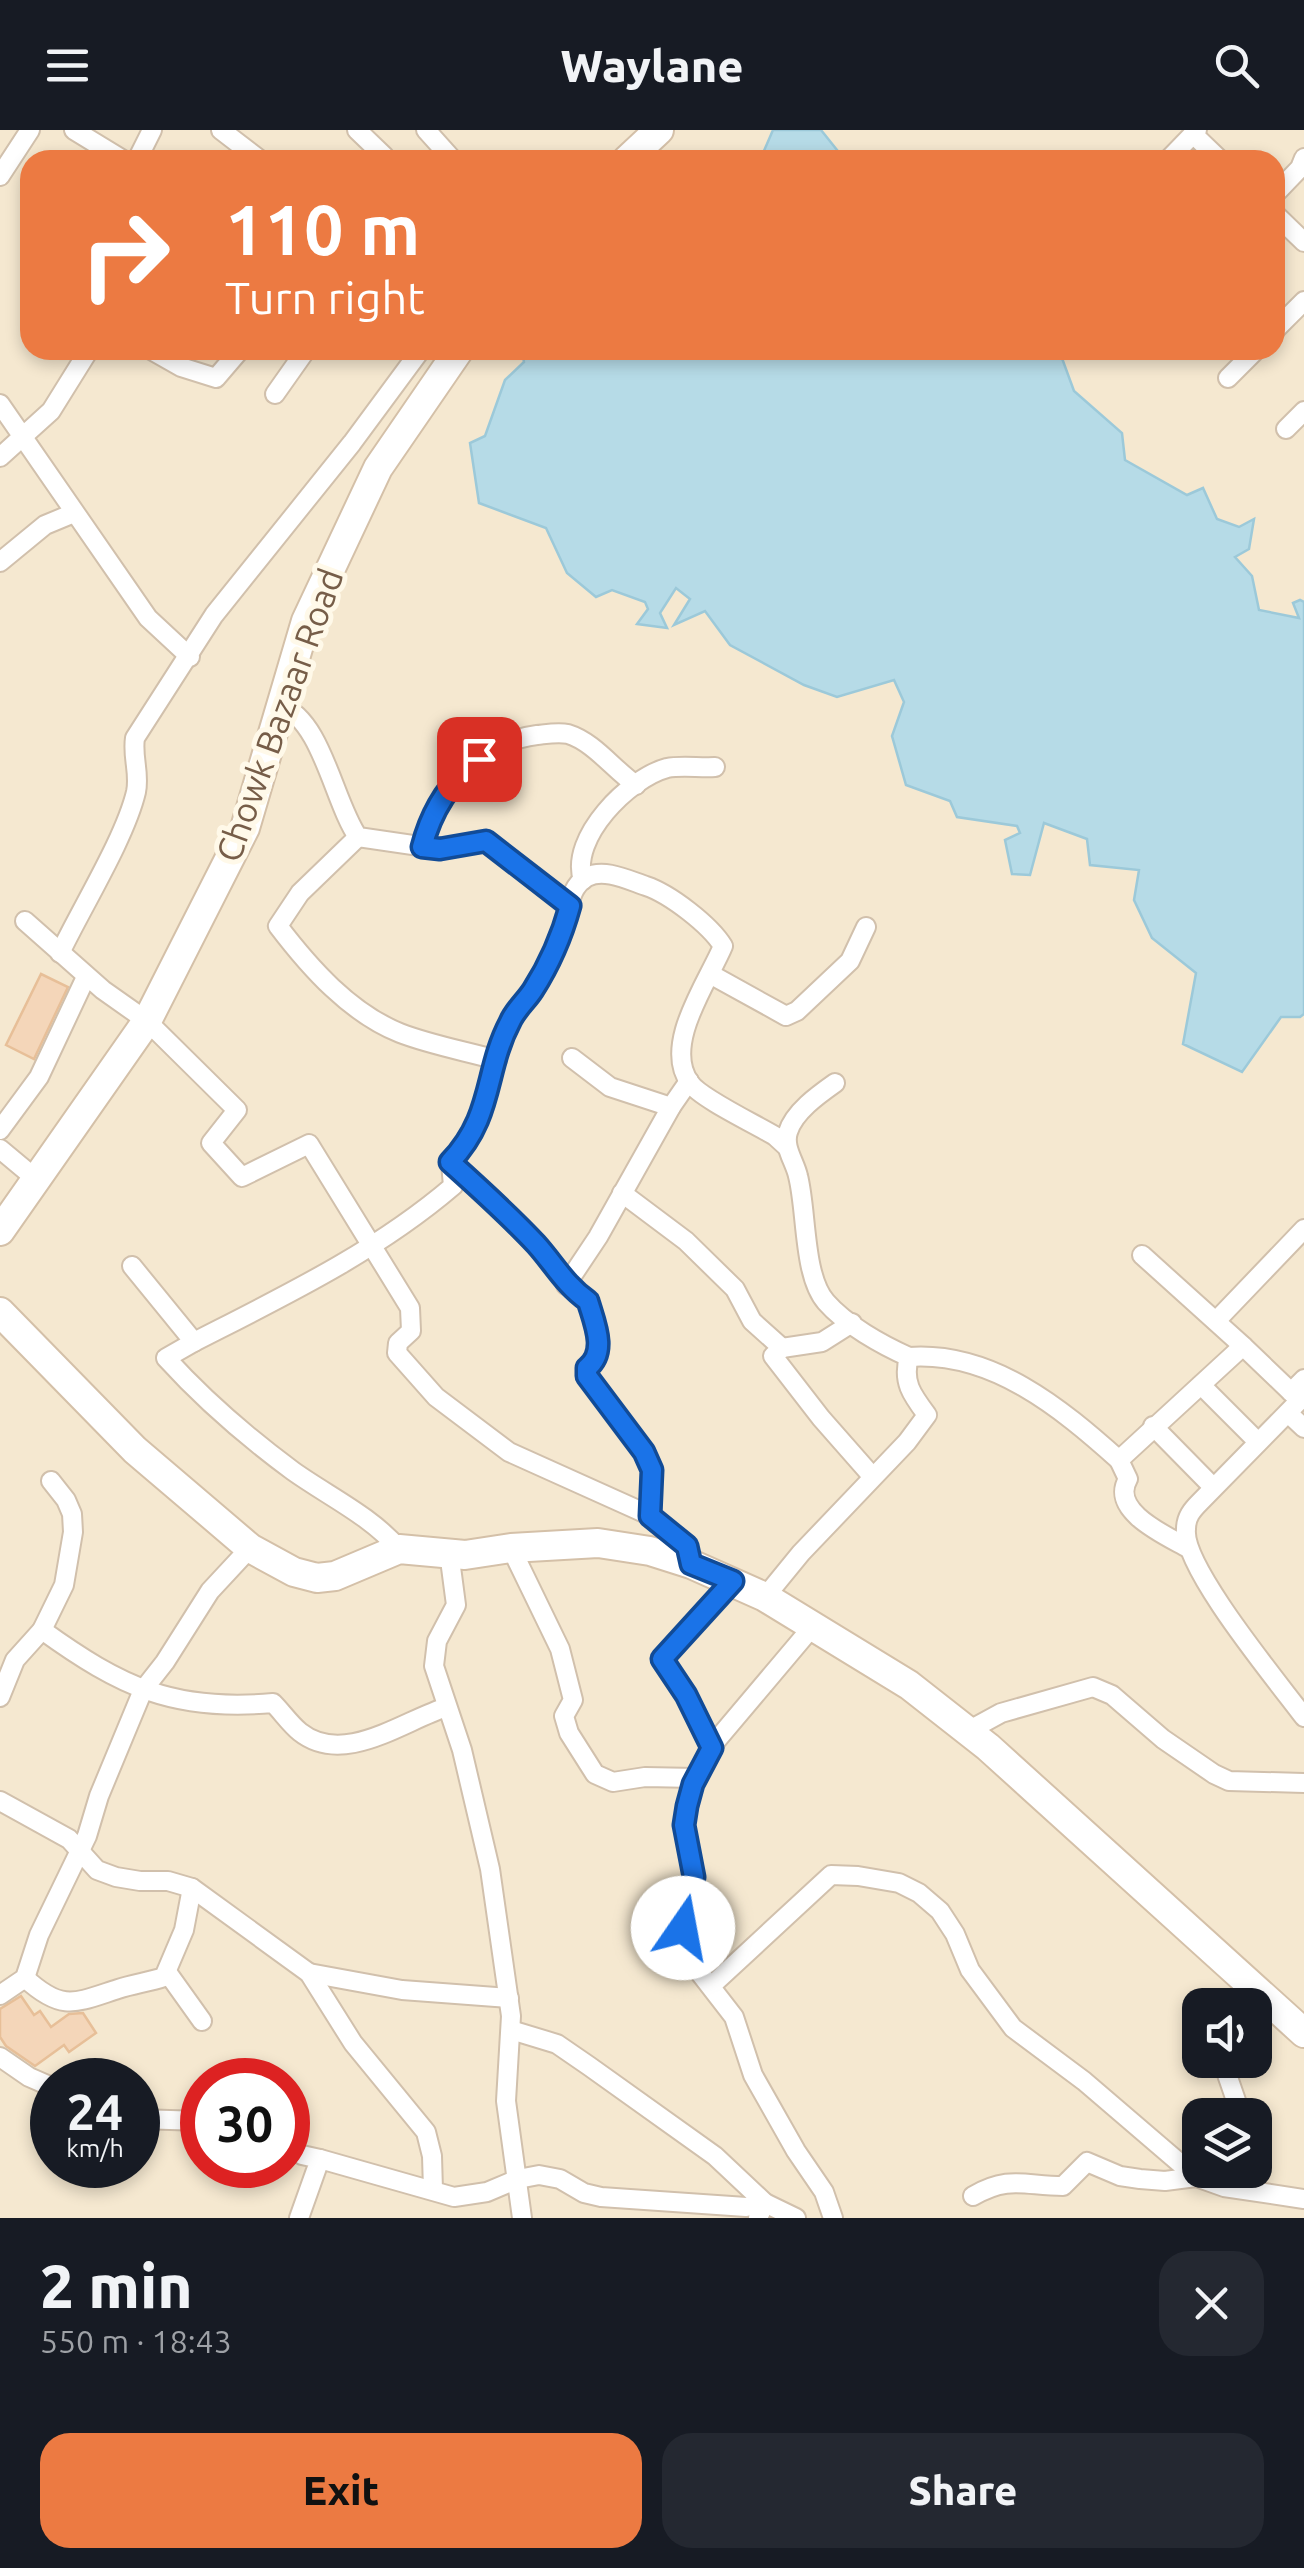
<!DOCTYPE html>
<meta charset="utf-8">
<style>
body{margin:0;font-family:Ubuntu,sans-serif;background:#242831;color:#f1f3f6;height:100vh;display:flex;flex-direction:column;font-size:38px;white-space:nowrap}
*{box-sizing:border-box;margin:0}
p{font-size:32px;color:#9ea1a6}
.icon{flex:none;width:55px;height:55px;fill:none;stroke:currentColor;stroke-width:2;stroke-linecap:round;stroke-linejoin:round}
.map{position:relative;height:2088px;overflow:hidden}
.panel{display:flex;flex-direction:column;background:#171b24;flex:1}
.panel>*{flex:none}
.top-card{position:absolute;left:20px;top:20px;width:1265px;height:210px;border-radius:30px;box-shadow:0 5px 15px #0003;background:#ec7a42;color:#fff;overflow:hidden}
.controls{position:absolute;left:1182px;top:1858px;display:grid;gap:20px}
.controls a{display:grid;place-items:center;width:90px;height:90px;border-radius:20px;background:#171b24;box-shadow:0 5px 15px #0003;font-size:50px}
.speed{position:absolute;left:30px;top:1928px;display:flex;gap:20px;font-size:50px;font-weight:700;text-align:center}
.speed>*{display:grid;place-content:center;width:130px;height:130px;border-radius:50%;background:#171b24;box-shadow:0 5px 15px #0003;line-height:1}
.speed small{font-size:25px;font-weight:400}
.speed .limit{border:15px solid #d22;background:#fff;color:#111}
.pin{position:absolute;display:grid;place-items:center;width:85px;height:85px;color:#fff;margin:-42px;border-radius:20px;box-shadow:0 5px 15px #0006}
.me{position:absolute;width:110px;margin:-55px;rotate:12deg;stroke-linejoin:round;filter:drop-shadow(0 0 8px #0008)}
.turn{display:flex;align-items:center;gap:35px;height:210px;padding:0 40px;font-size:45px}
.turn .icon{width:130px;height:130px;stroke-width:2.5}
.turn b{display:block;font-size:70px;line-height:85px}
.round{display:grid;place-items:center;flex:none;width:105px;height:105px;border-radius:30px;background:#242831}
.headline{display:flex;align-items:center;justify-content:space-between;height:170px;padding:0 40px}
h1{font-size:60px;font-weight:800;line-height:75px}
.cta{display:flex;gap:20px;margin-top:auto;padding:20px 40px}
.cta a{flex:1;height:115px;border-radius:30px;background:#ec7a42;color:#111;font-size:40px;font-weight:800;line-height:115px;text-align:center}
.cta a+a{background:#242831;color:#f1f3f6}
header{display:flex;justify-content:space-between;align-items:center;height:130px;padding:0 40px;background:#171b24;font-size:45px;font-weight:800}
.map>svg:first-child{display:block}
</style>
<header><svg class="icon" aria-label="menu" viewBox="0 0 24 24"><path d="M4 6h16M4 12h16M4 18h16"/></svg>Waylane<svg class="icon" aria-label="search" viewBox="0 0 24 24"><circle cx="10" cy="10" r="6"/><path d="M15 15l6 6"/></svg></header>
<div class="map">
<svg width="1304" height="2088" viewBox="0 0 1304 2088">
<rect width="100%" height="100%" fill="#fdf5e2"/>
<path fill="#f5e8d0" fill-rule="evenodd" d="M0,0h1304v2088h-1304zM30,30h1245v190h-1245zM1200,1875h55v55h-55zM52,1950h86v85h-86zM202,1950h86v85h-86zM1200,1985h55v55h-55z"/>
<g fill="#b6dbe7" stroke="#9cc9d9" stroke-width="2.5">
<polygon points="773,0 821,0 845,30 760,30"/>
<polygon points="522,220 1059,220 1074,261 1122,303 1125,330 1187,365 1203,358 1217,389 1239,397 1254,389 1249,419 1235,427 1252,446 1259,480 1299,488 1293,473 1300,470 1304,472 1304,884 1300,887 1281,887 1242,942 1183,914 1196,843 1152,808 1134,770 1139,740 1090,735 1087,709 1044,693 1030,745 1012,744 1005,710 1020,703 1017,696 957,687 950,671 906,655 892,606 904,572 894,550 837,567 804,555 730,515 705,481 674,495 690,469 676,458 660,483 667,498 637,494 648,479 645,472 612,460 596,467 567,443 546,398 479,373 470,313 485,306 505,250 524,232"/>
</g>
<g fill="#f4d6b9" stroke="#e7bf98" stroke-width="2.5">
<polygon points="41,844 68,857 34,929 6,915"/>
<polygon points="21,1866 34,1885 40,1881 51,1897 69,1884 83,1883 96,1903 69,1922 64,1915 35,1936 6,1916 0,1907 0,1879"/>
</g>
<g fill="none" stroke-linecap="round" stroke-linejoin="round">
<g stroke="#d1c0ac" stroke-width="22">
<g id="street">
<polyline points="74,0 123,30"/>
<polyline points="221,0 260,30"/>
<polyline points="357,0 384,26"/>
<polyline points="426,0 453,30"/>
<polyline points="1193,4 1220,30"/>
<polyline points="137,30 152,0"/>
<polyline points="1168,30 1197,0"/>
<polyline points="0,46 30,0"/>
<polyline points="1275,64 1300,38 1304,28"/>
<polyline points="1275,84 1304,112"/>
<polyline points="1275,200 1304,171"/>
<polyline points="151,220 181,237 216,248 240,220"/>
<polyline points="1228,248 1256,220"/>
<polyline points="275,264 306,220"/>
<polyline points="0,274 148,488 190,527"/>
<polyline points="1286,299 1304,281"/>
<polyline points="0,327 51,281 89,220"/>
<polyline points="0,432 45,395 74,383"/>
<path d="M281,576c41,14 53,97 77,131l82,12 46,-8 84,65"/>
<path d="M358,707l-58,56 -22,33c32,42 72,87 122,107 31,12 65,18 97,27"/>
<path d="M422,717c14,-55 56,-105 115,-112 10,-1 21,-3 31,-1 26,8 45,35 68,51"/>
<path d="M583,750c-14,-42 46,-102 84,-112 14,-3 33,0 48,-1"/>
<polyline points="25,791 103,860 147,891 237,980 211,1013 242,1047 309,1014 410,1178 411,1201 398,1213 397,1223 436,1267 509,1322 649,1385"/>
<path d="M60,823c22,-46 65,-115 76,-161 4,-19 -4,-35 -1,-54l79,-123 138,-172 68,-92"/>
<polyline points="710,844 786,886 797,881 850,831 866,797"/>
<polyline points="572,928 610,957 671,977 689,951"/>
<polyline points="0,1000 39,947 86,847"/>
<polyline points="0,1019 36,1049"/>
<path d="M451,1033c29,26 58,52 85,80 18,21 29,41 51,58 7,21 21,51 0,68v7l57,76 8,18 -3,45 38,30 4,19"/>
<polyline points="622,1063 686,1111 735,1159 752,1191 782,1218 773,1226 821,1288 872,1346"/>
<polyline points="1142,1125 1243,1216"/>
<path d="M132,1136l62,76 -28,16c39,43 81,79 127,113 35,25 78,45 106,78"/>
<polyline points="566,1155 598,1107 671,977"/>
<polyline points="1216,1191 1304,1099"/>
<path d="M194,1212c90,-46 182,-90 259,-156l-2,-23c39,-43 34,-91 58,-140 5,-11 15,-21 22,-31 13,-18 23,-40 31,-61 7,-18 6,-44 25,-54 17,-9 41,3 59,9 24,8 64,39 77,60 -15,36 -61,99 -33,137 10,15 67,42 85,53l12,11"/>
<polyline points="782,1218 822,1212 852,1193"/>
<path d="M909,1227c83,-6 152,51 210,103l124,-114 48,46 13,-13"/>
<polyline points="1201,1255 1258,1312"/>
<path d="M1291,1262l9,8 -100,102c-8,8 -14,15 -14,27 -4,38 92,153 118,188"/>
<polyline points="1288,1283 1304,1298"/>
<polyline points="1153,1296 1213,1357"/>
<path d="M1119,1330l9,19c-19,32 39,57 60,69"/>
<polyline points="511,1418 560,1519 573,1570 564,1586 569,1603 595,1644 613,1652 645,1647 696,1648"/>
<polyline points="449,1422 456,1475 437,1511 434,1536 462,1620 490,1739 511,1886 506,1971 522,2088"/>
<path d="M765,1467l36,-44 106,-111 20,-27c-15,-20 -25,-33 -18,-58 -27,-12 -63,-32 -83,-55 -23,-26 -19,-91 -28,-126 -3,-14 -15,-29 -10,-44 6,-20 30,-37 47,-49"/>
<polyline points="813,1496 716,1611 693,1654 684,1695 694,1747 683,1798 696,1838 734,1887 753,1945 796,2021 824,2062 833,2088"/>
<path d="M42,1500c79,57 132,82 231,73 9,9 17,21 27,29 44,35 104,-12 147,-25"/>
<polyline points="0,1567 15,1530 42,1500 64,1455 73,1402 72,1384 66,1370 51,1351"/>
<polyline points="968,1601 1001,1583 1093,1557 1112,1565 1163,1609 1214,1644 1229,1651 1304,1653"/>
<polyline points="712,1618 685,1565 662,1529 733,1451"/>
<polyline points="0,1671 69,1709 97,1740 116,1747 140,1751 168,1751 192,1758 309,1843 353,1913 426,2002 432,2026 433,2060"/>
<polyline points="167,1842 202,1891"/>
<polyline points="309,1843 402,1860 509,1868"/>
<path d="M25,1848c37,34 50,25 93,11 15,-5 31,-7 46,-12l20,-47 8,-42"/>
<polyline points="711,1856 831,1745 858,1746 899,1753 919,1763 940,1781 955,1804 970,1840 1013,1898 1084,1951 1196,2047"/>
<polyline points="0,1865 25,1848 39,1805 87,1706 99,1666 143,1560 165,1532 210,1461 250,1418"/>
<polyline points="511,1900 557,1914 589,1936 715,2026 765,2073 758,2088"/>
<polyline points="0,1927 29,1947 52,1957"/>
<polyline points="1222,1930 1241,1985"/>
<polyline points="138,1989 202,1991"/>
<polyline points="288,2016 302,2025 320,2029 299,2088"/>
<polyline points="320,2029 454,2067 487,2062 518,2049 539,2045 560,2049 584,2063 601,2067 746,2077 765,2073 796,2088"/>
<polyline points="1247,2040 1249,2060"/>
<path d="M973,2066c36,-21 52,-10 90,-10l24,-24 33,14 20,3 25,2 31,-4 28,10 80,12"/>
</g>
</g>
<g stroke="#d4c0a8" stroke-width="32">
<g id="secondary">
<polyline points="627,30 659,0"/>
<polyline points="0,1101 147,891 245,698 306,491 378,338 459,220"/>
<polyline points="0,1182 135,1320 250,1418 294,1442 317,1448 335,1446 399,1419 465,1425 511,1418 598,1413 650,1421 691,1434 765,1467 909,1555 988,1617 1304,1903"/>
</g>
</g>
<use href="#street" stroke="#fff" stroke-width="18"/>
<use href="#secondary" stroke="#fff" stroke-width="28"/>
</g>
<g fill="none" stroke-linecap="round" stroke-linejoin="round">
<g stroke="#114b97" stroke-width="25">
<path id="route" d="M479,629c-29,22 -48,53 -57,88l18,2 46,-8 84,65c-8,29 -21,59 -37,84 -7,11 -18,20 -23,32 -26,49 -16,94 -60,140 30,27 59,53 86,82 18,20 29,41 52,57 6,21 20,51 -1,67v8l57,76 8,18 -2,46 37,30 4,18 42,17 -71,78 24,36 26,53 -19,36 -6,22 -3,19 10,52 -11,51"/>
</g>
<use href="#route" stroke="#1a73e8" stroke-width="18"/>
</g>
<g text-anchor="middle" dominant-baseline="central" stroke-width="10" stroke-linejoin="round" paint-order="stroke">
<g font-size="35" fill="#765d48" stroke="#fff9e9">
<text transform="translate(279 585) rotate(-70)">Chowk Bazaar Road</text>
</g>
</g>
</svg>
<div class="controls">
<a><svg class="icon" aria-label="sound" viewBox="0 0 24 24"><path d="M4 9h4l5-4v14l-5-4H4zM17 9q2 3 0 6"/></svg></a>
<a><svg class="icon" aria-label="layers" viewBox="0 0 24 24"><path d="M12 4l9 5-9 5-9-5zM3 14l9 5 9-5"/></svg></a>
</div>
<div class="speed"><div>24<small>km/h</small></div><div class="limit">30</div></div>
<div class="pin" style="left:479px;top:629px;background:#d93025"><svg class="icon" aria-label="arrive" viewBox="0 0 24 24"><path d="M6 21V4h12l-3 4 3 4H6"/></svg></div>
<svg class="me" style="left:683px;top:1798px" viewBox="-20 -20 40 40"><circle r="19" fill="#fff"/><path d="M0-13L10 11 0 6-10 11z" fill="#1a73e8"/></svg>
<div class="top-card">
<div class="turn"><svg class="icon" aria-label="right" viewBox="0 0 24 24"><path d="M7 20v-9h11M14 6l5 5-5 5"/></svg><div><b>110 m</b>Turn right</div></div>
</div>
</div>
<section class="panel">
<div class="headline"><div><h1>2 min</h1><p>550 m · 18:43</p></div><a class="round"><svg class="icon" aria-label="close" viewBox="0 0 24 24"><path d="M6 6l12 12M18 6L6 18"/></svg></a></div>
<div class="cta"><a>Exit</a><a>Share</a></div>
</section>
